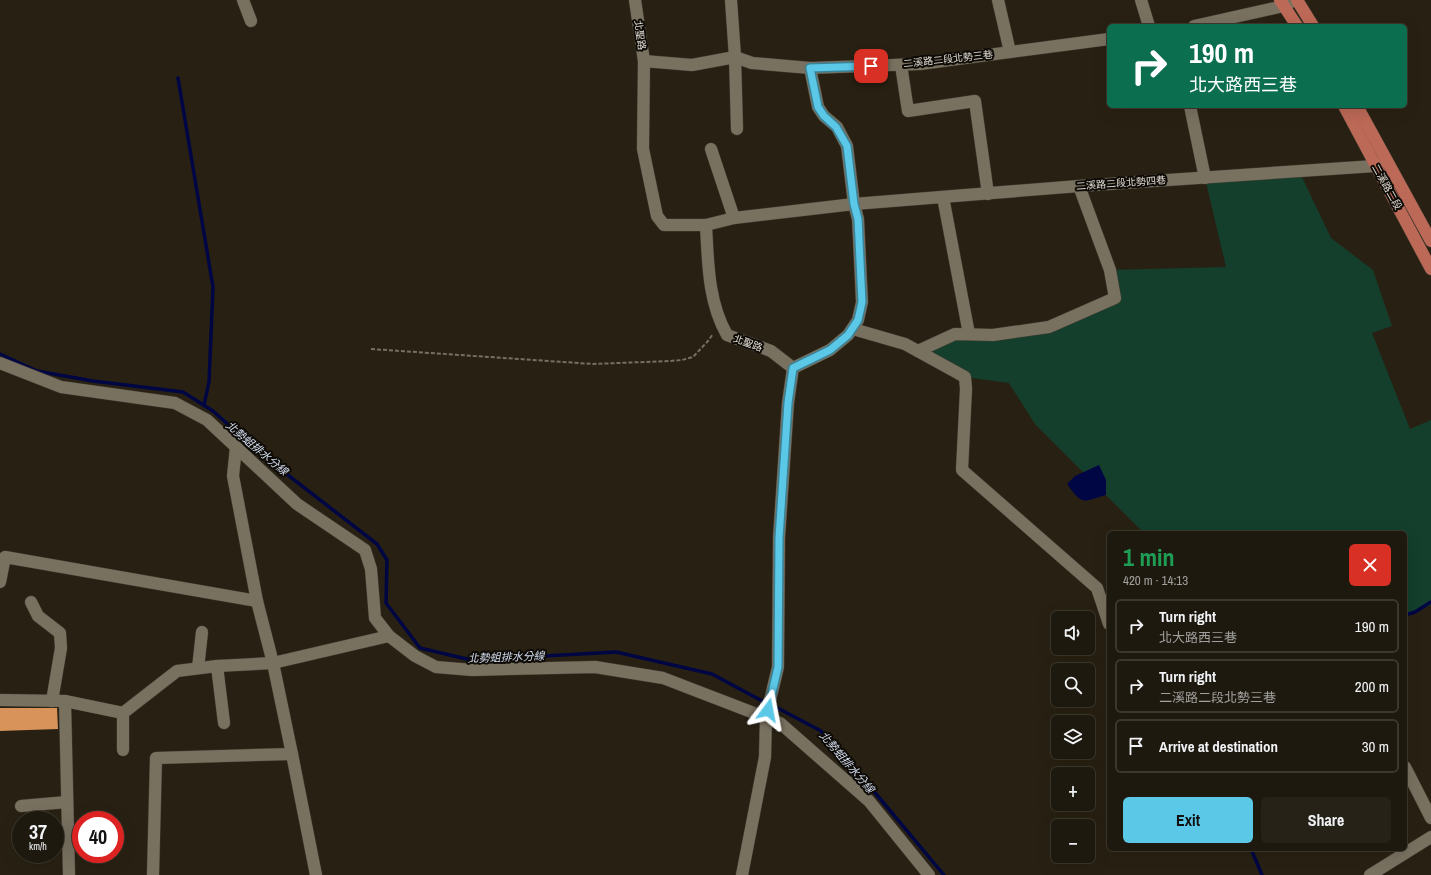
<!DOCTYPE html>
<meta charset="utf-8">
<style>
body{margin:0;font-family:"Archivo Narrow","Noto Sans TC",sans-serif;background:#262217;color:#f1f3f6;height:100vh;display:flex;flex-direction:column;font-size:15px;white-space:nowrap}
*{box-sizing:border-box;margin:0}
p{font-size:13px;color:#a1a09e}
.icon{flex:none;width:22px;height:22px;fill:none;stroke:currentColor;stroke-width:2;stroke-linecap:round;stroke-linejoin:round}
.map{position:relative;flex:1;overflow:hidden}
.details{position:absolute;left:1107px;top:531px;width:300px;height:320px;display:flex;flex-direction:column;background:#1e190e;border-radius:6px;box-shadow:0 4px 16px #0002,0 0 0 1px #3c382e}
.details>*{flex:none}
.top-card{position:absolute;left:1107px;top:24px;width:300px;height:84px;border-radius:6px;box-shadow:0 4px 16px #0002,0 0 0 1px #3c382e;background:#0b6e4f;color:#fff;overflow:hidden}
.buttons{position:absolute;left:1051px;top:611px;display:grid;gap:8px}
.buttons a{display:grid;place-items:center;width:44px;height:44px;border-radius:6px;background:#1e190e;box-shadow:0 4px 16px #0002,0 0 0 1px #3c382e;font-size:20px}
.speed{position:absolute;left:12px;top:811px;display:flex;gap:8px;font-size:20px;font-weight:700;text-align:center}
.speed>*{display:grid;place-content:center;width:52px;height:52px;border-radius:50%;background:#1e190e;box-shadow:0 4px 16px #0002,0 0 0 1px #3c382e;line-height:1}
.speed small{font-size:10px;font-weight:400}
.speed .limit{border:6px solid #d22;background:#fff;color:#111}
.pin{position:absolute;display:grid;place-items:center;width:34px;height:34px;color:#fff;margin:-17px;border-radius:8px;box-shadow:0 2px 6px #0006}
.me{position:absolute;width:44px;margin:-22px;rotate:13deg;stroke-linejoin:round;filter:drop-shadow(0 0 3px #0008)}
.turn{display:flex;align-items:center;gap:14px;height:84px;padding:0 16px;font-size:18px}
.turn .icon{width:52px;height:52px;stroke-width:2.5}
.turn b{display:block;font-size:28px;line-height:34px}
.round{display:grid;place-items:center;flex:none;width:42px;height:42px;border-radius:6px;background:#262217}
.headline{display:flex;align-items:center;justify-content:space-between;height:68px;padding:0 16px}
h1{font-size:24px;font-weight:800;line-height:30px;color:#1e9e55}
.action{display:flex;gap:8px;margin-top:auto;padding:8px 16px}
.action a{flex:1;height:46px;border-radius:6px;background:#5bc8e7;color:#111;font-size:16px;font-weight:800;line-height:46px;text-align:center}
.action a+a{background:#262217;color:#f1f3f6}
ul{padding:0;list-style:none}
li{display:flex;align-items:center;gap:12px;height:54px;margin:0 8px 6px;padding:0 8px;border:2px solid #3c382e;border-radius:6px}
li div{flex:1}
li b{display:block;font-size:15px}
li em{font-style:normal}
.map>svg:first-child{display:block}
</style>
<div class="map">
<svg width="1431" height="875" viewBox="0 0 1431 875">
<rect width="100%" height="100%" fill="#282113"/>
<polygon fill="#133f2c" points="1299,171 1331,238 1373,270 1392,326 1372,333 1410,429 1431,420 1431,605 1415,612 1405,615 1405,533 1144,533 1035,424 1009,383 965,377 918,351 955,334 1049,327 1115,298 1110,270 1226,267 1205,178"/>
<path fill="#000643" d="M1099,465l7,15v15c-24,7 -23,11 -39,-11l8,-8z"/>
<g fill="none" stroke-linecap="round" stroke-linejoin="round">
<g stroke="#000643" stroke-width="3.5">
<polyline points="178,78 213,287 209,382 204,405"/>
<polyline points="0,354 37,371 93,381 183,392 213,411 262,455 377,544 387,560 386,603 420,648 471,660 616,652 712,674 766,703"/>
<polyline points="1405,615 1415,612 1431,602"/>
<polyline points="772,705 821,731 877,795 944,875"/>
<polyline points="1251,849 1262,875"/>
</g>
</g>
<polygon fill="#d79359" points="0,708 57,708 58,729 0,731"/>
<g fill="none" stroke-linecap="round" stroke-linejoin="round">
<g stroke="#433d33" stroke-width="13">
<g id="minor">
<polyline points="243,0 251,21"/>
<path d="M635,0l9,61 -1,88 14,67 7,9h42c2,37 2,77 21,110l44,16 22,17"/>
<polyline points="731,0 735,57 737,129"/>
<polyline points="998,0 1010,52"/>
<polyline points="1141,0 1149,26"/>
<polyline points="1194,26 1284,6 1294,0"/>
<polyline points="644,61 692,65 735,57 752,63 810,68 920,64 1109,39"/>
<polyline points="901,65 908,111 975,101 988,194"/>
<polyline points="1190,106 1205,178"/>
<polyline points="711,149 734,218"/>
<polyline points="943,197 969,334"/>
<polyline points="706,225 734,218 854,204 1079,186 1375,166 1383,161"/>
<polyline points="853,329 905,344 965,377 966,389 962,470 1097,588 1109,624"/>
<polyline points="918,351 955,334 993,335 1049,327 1115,298 1110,270 1079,186"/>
<polyline points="0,363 61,387 175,403 207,420 297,504 365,550 371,569 375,618 389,636 415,656 436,667 472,670 595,667 663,678 780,723 869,801 929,875"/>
<polyline points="793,368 830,350 848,335 858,320 862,302 858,219 854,204 847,146 837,127 824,116 818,107 810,68"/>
<polyline points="0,582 5,557 257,601"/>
<polyline points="31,602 38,616 60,633 61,648 52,701"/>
<polyline points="217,666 224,723"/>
<polyline points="198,668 202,632"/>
<polyline points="0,700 65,701 123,713 177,671 217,666 273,663 389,636"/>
<polyline points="65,701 69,875"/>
<polyline points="123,713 123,750"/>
<polyline points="292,754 316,875"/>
<polyline points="1405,767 1431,818"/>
<polyline points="21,806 67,802"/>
<polyline points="153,875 156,758 292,754 273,663 257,601 233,476 236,447"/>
<polyline points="742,875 765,757 766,717 778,667 779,538 788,403 793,368"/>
<polyline points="1370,875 1431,837"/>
</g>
</g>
<g stroke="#433d33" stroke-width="13">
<g id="major">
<polyline points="1280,0 1297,26"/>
<polyline points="1297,0 1313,26"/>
<polyline points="1344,106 1431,269"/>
<polyline points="1357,106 1431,241"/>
</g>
</g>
<polyline stroke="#767064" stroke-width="2" stroke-dasharray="4 2" stroke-linecap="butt" points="371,349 593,364 669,361 682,360 693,357 708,341 713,334"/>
<use href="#minor" stroke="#797160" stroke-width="12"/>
<use href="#major" stroke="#bd6957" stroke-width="12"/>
</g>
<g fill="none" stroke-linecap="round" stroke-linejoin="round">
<g stroke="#3b8296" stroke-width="10">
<polyline id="route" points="768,710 778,667 779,538 788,403 793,368 830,350 848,335 858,320 862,302 858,219 854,204 847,146 836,127 824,116 818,107 810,68 871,66"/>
</g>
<use href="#route" stroke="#5bc8e7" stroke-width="7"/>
</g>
<g text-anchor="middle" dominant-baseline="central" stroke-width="4" stroke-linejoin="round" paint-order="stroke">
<g font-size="10" fill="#e1dcd3" stroke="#0e0b06">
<text transform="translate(640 35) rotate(82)">北聖路</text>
<text transform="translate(948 59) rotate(-6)">二溪路二段北勢三巷</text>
<text transform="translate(1121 183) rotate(-4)">二溪路二段北勢四巷</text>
<text transform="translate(1387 187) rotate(61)">二溪路二段</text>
<text transform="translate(748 343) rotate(20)">北聖路</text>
</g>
<g font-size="11" font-style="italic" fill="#d2dcef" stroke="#0e0b06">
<text transform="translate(257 448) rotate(40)">北勢蛆排水分線</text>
<text transform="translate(506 657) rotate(-2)">北勢蛆排水分線</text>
<text transform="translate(847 762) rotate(49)">北勢蛆排水分線</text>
</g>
</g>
</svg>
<div class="buttons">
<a><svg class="icon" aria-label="sound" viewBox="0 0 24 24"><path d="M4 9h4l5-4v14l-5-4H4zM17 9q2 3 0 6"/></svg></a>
<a><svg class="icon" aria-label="search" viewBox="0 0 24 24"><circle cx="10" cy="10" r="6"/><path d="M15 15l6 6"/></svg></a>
<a><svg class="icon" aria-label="layers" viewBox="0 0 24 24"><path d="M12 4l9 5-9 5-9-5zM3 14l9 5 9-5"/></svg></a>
<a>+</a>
<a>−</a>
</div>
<div class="speed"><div>37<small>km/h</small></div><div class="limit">40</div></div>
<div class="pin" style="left:871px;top:66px;background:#d93025"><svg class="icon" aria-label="arrive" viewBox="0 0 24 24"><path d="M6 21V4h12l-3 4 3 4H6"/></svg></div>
<svg class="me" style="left:768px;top:710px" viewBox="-20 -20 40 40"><path d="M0-17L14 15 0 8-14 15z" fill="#5bc8e7" stroke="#fff" stroke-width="4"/></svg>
<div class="top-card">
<div class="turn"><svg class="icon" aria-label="right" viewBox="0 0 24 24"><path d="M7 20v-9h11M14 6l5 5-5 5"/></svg><div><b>190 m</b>北大路西三巷</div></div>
</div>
<section class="details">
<div class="headline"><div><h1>1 min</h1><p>420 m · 14:13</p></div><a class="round" style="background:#d93025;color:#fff"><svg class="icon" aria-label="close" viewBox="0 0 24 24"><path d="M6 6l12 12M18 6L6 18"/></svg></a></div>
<ul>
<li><svg class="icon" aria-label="right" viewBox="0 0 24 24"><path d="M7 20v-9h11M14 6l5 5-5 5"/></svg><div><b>Turn right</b><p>北大路西三巷</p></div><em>190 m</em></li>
<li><svg class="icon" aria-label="right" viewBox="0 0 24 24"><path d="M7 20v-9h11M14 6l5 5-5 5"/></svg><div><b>Turn right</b><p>二溪路二段北勢三巷</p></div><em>200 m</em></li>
<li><svg class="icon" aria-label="arrive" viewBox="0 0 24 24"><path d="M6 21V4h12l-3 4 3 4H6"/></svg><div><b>Arrive at destination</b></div><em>30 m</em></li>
</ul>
<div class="action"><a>Exit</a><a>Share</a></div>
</section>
</div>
